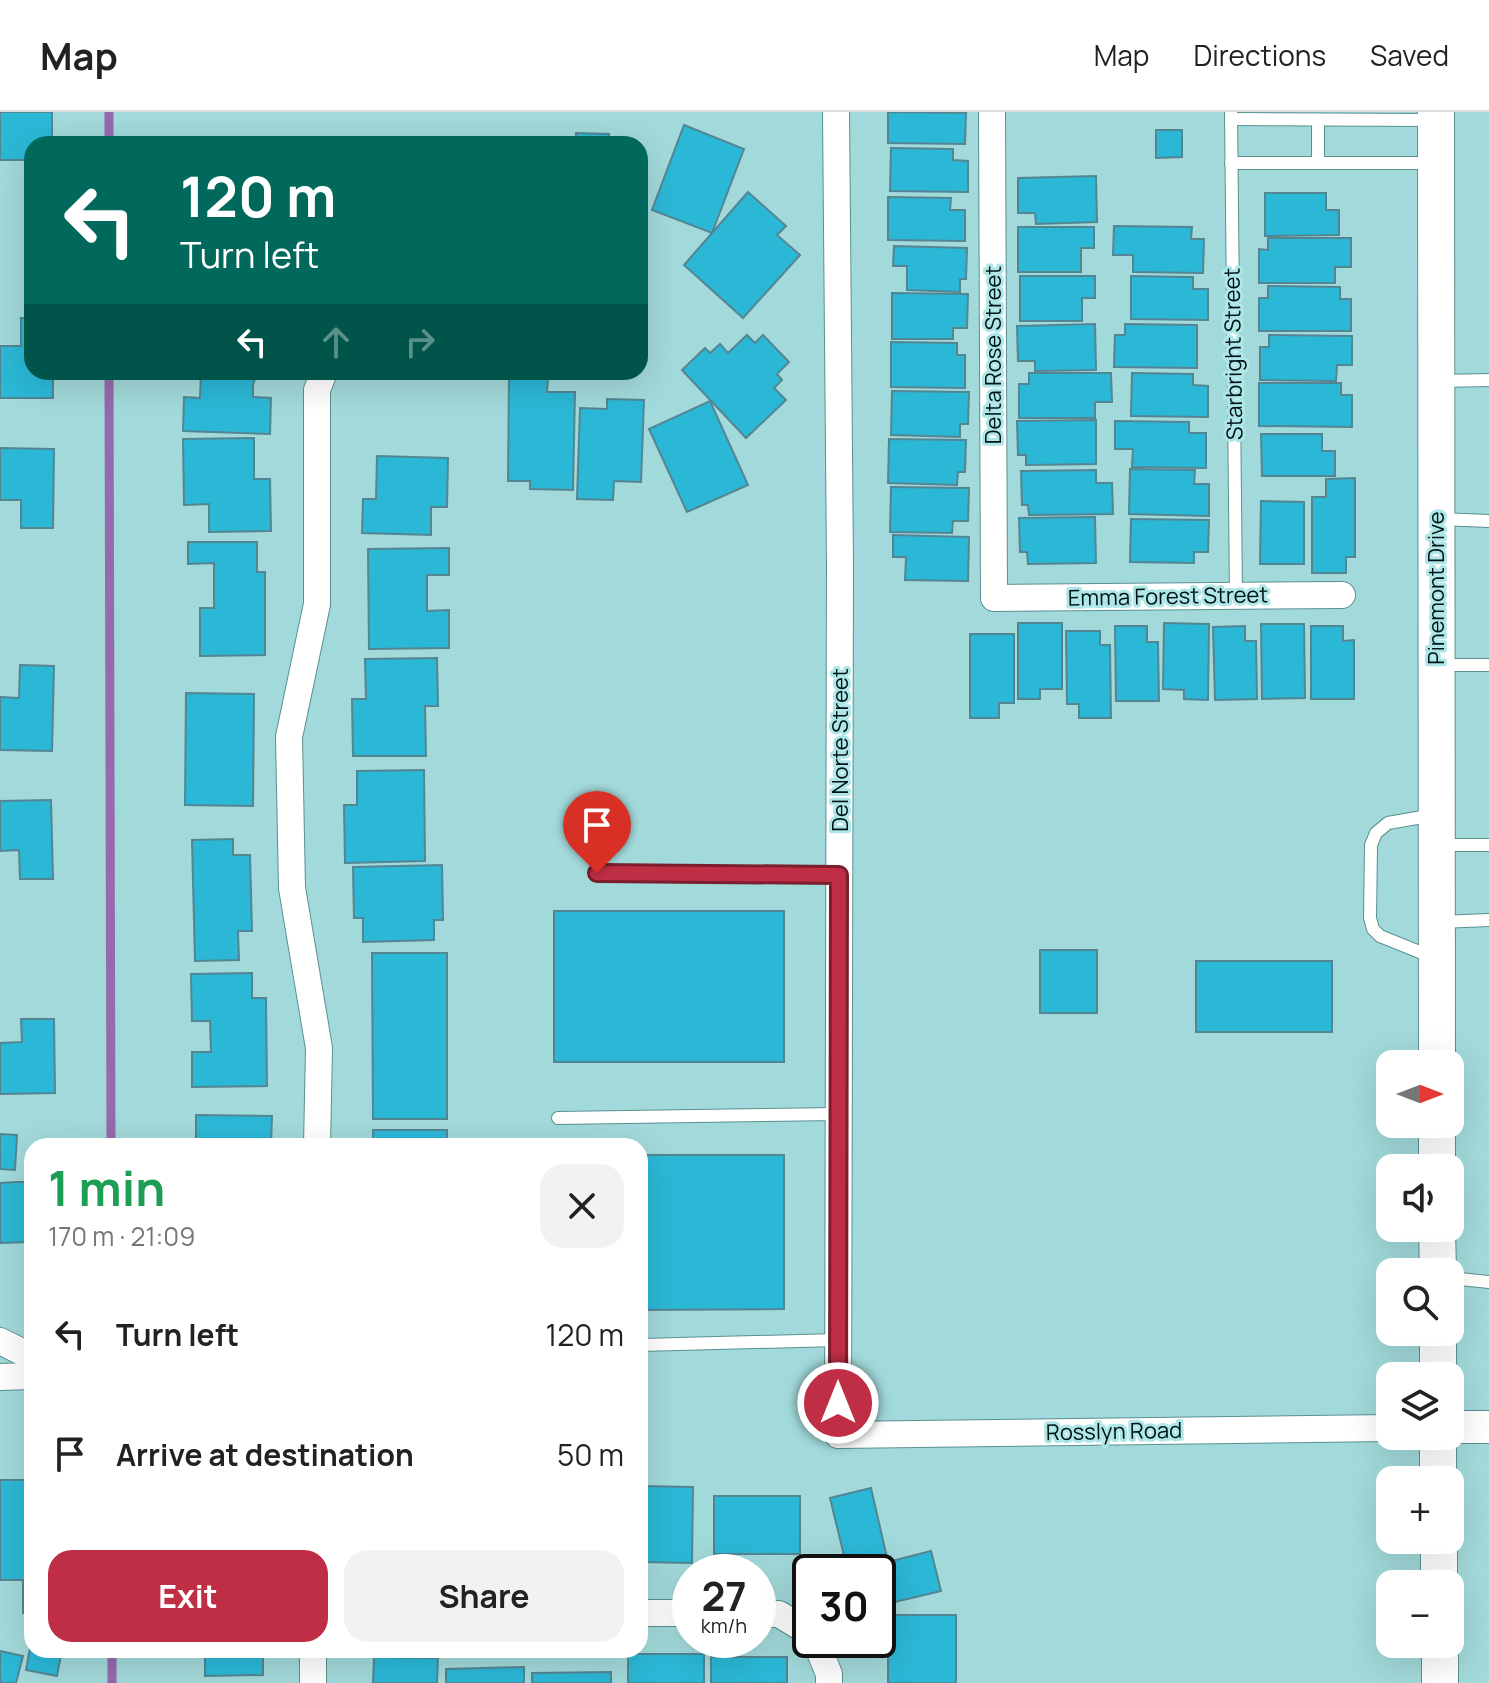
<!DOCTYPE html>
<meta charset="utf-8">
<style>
body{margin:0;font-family:Manrope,sans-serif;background:#f2f2f2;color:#222;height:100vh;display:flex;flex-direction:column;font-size:30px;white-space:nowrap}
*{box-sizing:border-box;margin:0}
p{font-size:26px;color:#767676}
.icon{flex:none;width:44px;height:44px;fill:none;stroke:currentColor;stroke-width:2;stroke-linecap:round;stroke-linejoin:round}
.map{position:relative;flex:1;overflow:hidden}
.panel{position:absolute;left:24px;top:1026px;width:624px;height:520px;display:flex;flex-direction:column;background:#fff;border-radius:24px;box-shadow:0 8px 32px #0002}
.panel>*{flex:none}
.guide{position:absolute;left:24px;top:24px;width:624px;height:244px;border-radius:24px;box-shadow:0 8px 32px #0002;background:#00695c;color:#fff;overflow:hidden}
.needle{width:52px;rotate:90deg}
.buttons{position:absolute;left:1376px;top:938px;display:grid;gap:16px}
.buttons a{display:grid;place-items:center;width:88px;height:88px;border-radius:16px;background:#fff;box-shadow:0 8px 32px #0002;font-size:40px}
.speed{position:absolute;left:672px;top:1442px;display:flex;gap:16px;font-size:40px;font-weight:700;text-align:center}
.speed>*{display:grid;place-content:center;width:104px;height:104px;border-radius:50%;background:#fff;box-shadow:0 8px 32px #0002;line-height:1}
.speed small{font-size:20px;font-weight:400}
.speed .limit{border:4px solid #111;border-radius:12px;background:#fff;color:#111}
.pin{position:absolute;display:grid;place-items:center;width:68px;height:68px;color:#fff;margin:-82px -34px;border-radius:50% 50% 50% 0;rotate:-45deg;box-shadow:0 0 8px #0007}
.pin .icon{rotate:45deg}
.me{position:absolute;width:88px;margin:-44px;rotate:0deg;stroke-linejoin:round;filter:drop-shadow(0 0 6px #0008)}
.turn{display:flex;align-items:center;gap:28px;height:168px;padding:0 24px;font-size:36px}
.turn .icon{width:104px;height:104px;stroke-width:2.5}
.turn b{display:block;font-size:56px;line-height:68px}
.lanes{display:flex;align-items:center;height:76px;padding:0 24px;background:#0003;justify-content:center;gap:40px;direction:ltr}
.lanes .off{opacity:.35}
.round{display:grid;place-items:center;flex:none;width:84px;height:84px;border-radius:24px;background:#f2f2f2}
.head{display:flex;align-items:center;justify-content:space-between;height:136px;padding:0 24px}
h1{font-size:48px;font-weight:700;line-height:60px;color:#1e9e55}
.action{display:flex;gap:16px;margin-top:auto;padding:16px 24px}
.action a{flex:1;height:92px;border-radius:24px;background:#bf2e45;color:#fff;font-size:32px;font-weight:700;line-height:92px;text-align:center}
.action a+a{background:#f2f2f2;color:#222}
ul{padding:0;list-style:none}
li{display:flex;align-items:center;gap:24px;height:120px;padding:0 24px}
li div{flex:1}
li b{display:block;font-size:30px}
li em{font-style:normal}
header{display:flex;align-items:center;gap:48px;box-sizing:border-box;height:112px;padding:0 40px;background:#fff;border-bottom:2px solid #e0e0e0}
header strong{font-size:38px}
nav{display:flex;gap:44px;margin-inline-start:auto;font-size:28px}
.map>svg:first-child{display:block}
</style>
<header>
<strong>Map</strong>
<nav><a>Map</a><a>Directions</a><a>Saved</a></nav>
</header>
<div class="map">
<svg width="1489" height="1571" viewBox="0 0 1489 1571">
<rect width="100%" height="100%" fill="#a2d9da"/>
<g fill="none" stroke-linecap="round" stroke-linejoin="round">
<g stroke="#966aad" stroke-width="9">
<polyline points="109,0 109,32"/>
<polyline points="109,260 111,1034"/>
<polyline points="112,1538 112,1571"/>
</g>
</g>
<g fill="#2bb8d7" stroke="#548592" stroke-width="2">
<polygon points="0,0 52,0 52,32 32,32 32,48 0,48"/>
<polygon points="888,0 966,1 965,32 888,31"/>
<polygon points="684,13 744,37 712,121 652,98"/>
<polygon points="1156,18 1182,18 1182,45 1156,46"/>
<polygon points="576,21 609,22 609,32 576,32"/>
<polygon points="891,36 953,37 953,48 968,49 968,80 890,79"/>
<polygon points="640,42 644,42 642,118 640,118"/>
<polygon points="1096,64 1097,110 1036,112 1035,101 1018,101 1018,66"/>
<polygon points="748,80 786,114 777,123 800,143 743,206 684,153"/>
<polygon points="1265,81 1326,81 1326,98 1339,98 1339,123 1265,124"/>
<polygon points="888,85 951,86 950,98 965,98 965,129 888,128"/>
<polygon points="1114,114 1192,115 1191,127 1204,127 1203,161 1133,160 1133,143 1113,143"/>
<polygon points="1018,115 1094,115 1094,136 1081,136 1081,160 1018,160"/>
<polygon points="1268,126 1351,126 1351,155 1335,155 1335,171 1259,171 1259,137 1268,138"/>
<polygon points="894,134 967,136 966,167 960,167 960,180 907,178 907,154 893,154"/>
<polygon points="1020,164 1095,164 1095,186 1082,186 1082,209 1020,209"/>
<polygon points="1131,164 1193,165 1193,177 1208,177 1208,208 1131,207"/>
<polygon points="1268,174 1340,175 1340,187 1351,187 1351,219 1259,219 1259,186 1268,186"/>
<polygon points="892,181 968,182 967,216 953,216 953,227 892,227"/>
<polygon points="21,206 32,206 32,260 53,260 53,286 0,286 0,234 21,234"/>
<polygon points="1095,212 1096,258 1035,259 1035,249 1018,249 1017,214"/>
<polygon points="1125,212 1197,213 1197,256 1114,255 1115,223 1125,223"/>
<polygon points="747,223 755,231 763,223 789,250 777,262 782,268 774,276 786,288 746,326 682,258 705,236 710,241 720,232 728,241"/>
<polygon points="1269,223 1352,224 1352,253 1337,253 1336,269 1260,268 1260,235 1269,235"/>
<polygon points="891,230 957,231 957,243 965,243 965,276 891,275"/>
<polygon points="201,260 257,260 253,273 253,285 271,286 270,322 183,319 184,285 200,286"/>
<polygon points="1029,261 1111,261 1112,290 1095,290 1095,306 1019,306 1019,272 1029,272"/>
<polygon points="1132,261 1193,262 1193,273 1208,274 1208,305 1131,304"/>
<polygon points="509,264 548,265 547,280 575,280 573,378 530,377 530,369 508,369"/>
<polygon points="1259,271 1341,271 1341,283 1352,283 1352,315 1259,314"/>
<polygon points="892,279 969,280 968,312 960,312 960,325 891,323"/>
<polygon points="607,287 644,288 641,370 614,369 613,388 577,387 580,296 607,297"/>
<polygon points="710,289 748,373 687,400 649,317"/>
<polygon points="1096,308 1096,352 1026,353 1026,343 1018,343 1017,309"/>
<polygon points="1115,309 1189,310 1189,321 1206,321 1206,356 1132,355 1133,337 1115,337"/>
<polygon points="1261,322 1322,322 1322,339 1335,339 1335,364 1262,364"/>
<polygon points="254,326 254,367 270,367 271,419 209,420 209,392 184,393 183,327"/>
<polygon points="889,327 966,328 965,360 958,360 957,373 888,371"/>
<polygon points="0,336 54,337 53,416 21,416 21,388 0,388"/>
<polygon points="377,344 448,346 447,395 431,395 431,423 362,421 363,387 376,387"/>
<polygon points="1130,357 1195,358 1194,372 1209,372 1209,404 1129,402"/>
<polygon points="1096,358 1096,371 1112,371 1113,402 1029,403 1028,393 1022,393 1021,359"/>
<polygon points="1355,366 1355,445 1346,445 1346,461 1312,461 1312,385 1326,385 1326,367"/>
<polygon points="891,375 969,376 968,409 953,409 952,421 890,420"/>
<polygon points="1261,389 1304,390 1304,452 1260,452"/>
<polygon points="1095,405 1096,451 1028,452 1027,440 1020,440 1019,406"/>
<polygon points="1131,407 1209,408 1208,440 1194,440 1194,451 1130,450"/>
<polygon points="893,423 969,425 968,469 905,468 906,445 893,445"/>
<polygon points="188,430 257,430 257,460 265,460 265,543 200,544 200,496 214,496 214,451 188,452"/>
<polygon points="449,436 449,463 427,463 427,499 449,498 449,536 369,537 368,437"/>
<polygon points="1018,511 1062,511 1062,577 1040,577 1040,587 1018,587"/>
<polygon points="1164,511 1209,512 1208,588 1184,587 1184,578 1163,577"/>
<polygon points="1261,512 1304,512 1305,586 1262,587"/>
<polygon points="1115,514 1147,514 1147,530 1158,530 1159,589 1116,589"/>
<polygon points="1245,514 1245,529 1256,529 1257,587 1215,588 1213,515"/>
<polygon points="1311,514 1343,514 1343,529 1354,528 1354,587 1311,587"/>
<polygon points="1066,519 1100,519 1100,533 1110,533 1111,606 1079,606 1079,592 1067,592"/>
<polygon points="970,522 1014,522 1014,591 999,591 999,606 970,606"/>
<polygon points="437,546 438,594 425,594 426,644 353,644 352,587 366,587 365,547"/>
<polygon points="20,553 54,554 52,639 0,638 0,585 19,586"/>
<polygon points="186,581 254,582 253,694 185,693"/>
<polygon points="424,658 425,749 345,751 344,693 357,693 357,659"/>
<polygon points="51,688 53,767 20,767 19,738 0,739 0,689"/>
<polygon points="233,727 233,743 250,743 252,819 238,819 239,848 195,849 192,728"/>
<polygon points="442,753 443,808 434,808 434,828 363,830 363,806 354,806 353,755"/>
<rect x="554" y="799" width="230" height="151"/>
<rect x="1040" y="838" width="57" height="63"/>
<polygon points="372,841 447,841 447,1007 373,1007"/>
<rect x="1196" y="849" width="136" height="71"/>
<polygon points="252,861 252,886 266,886 267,974 192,975 192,940 211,940 210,909 192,909 191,862"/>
<polygon points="21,907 54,907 55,981 0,982 0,931 22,930"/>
<polygon points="196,1003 272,1004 271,1034 196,1034"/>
<rect x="373" y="1018" width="74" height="16"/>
<polygon points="0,1022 17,1023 15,1058 0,1057"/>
<polygon points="640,1043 784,1043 784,1197 640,1198"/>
<polygon points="16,1070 32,1070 32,1130 0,1131 0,1071"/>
<polygon points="0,1368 32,1368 32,1501 23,1501 23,1468 0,1468"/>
<polygon points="640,1374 693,1375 692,1451 640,1450"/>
<polygon points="871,1376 888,1450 931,1439 941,1479 878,1494 878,1460 848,1460 830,1386"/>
<rect x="714" y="1384" width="86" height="58"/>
<rect x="888" y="1503" width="68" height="68"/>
<polygon points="32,1525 32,1538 62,1538 57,1564 26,1558"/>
<polygon points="205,1538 263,1538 263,1563 205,1564"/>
<polygon points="0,1539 23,1544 16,1571 0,1571"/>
<rect x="628" y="1542" width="76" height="29"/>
<polygon points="374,1545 438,1546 437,1571 373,1571"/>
<rect x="711" y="1545" width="76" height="26"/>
<polygon points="524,1555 524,1571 446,1571 446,1557"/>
<polygon points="611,1560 611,1571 532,1571 532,1561"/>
</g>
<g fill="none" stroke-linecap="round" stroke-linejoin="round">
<g stroke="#5b9091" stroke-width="14">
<g id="service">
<polyline points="1231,0 1236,484"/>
<polyline points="1231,7 1432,8"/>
<polyline points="1318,8 1318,51"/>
<polyline points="1231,51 1432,51"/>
<polyline points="1440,269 1489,268"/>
<polyline points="1440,407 1489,409"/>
<polyline points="1440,553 1489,553"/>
<polyline points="1440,733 1489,733"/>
<polyline points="597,761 839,763"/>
<polyline points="1440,810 1489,808"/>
<polyline points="1432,845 1380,824 1373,817 1370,806 1371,733 1376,721 1388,711 1434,703"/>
<polyline points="558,1006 839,1002"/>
<polyline points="1450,1166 1489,1170"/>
<polyline points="640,1233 838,1228"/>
</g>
</g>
<g stroke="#5b9091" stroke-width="28">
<g id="minor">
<polyline points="836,0 840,453 838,1323 1390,1316"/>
<polyline points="992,0 994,486 1342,483"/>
<polyline points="317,1034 319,936 292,776 289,625 317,492 317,278 324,260"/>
<polyline points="0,1229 32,1245"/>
<polyline points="0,1265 32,1264"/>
<polyline points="640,1501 690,1501"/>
<polyline points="758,1502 779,1502 810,1521"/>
<polyline points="815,1528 829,1562 829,1571"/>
<polyline points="313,1571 313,1538"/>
</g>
</g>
<g stroke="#5b9091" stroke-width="34">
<polyline id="tertiary" points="1450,1315 1489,1315"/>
</g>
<g stroke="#5b9091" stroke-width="38">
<g id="secondary">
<polyline points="1436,0 1437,952"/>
<polyline points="1437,1012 1437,1056"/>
<polyline points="1437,1116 1438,1160"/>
<polyline points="1438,1220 1438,1264"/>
<polyline points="1438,1324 1438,1368"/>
<polyline points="1439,1428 1439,1472"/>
<polyline points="1440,1532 1440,1571"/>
</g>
</g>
<use href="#service" stroke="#fff" stroke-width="12"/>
<use href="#minor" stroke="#fff" stroke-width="26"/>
<use href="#tertiary" stroke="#fff" stroke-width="32"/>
<use href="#secondary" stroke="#fff" stroke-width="36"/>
</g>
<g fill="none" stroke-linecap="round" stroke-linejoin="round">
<g stroke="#7c1e2d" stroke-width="20">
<polyline id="route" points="597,761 839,763 838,1291"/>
</g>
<use href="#route" stroke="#bf2e45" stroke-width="14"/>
</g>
<g text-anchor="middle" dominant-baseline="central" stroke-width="6" stroke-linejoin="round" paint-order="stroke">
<g font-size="22" fill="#001314" stroke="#afe6e7">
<text transform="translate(1233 242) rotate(-91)">Starbright Street</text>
<text transform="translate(993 243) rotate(-90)">Delta Rose Street</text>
<text transform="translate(1436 476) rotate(-90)">Pinemont Drive</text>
<text transform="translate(1168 484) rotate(-1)">Emma Forest Street</text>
<text transform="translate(840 638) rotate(-90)">Del Norte Street</text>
<text transform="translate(1114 1319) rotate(-1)">Rosslyn Road</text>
</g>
</g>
</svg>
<div class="buttons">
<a><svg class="needle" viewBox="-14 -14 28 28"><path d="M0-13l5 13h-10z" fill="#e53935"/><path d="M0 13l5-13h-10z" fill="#767676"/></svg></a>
<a><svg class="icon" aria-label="sound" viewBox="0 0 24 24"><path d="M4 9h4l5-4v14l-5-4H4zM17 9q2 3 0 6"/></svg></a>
<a><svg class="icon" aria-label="search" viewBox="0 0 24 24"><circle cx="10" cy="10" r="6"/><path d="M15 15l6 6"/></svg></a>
<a><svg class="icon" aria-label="layers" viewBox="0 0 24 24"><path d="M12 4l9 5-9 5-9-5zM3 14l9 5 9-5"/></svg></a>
<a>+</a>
<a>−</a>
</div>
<div class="speed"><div>27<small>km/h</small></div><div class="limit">30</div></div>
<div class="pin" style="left:597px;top:761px;background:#d93025"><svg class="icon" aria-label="arrive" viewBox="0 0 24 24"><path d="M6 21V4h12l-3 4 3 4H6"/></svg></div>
<svg class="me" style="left:838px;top:1291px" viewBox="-20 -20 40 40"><circle r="17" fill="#bf2e45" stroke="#fff" stroke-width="3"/><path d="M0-11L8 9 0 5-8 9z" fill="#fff"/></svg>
<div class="guide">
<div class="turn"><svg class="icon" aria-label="left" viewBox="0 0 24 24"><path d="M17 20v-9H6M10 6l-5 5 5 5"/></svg><div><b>120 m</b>Turn left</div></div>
<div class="lanes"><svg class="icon" aria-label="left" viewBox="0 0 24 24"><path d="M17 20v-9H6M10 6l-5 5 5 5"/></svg><svg class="icon off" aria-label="ahead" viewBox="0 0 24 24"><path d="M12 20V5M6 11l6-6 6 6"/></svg><svg class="icon off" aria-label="right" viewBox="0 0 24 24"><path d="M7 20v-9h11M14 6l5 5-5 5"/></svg></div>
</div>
<section class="panel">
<div class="head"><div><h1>1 min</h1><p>170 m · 21:09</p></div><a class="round"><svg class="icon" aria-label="close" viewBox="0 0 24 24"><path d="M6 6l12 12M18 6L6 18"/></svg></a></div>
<ul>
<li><svg class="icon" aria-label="left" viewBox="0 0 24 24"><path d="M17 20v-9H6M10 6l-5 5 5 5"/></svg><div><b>Turn left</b></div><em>120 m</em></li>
<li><svg class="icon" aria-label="arrive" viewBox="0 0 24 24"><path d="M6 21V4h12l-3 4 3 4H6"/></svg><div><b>Arrive at destination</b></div><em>50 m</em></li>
</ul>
<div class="action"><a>Exit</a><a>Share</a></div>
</section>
</div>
